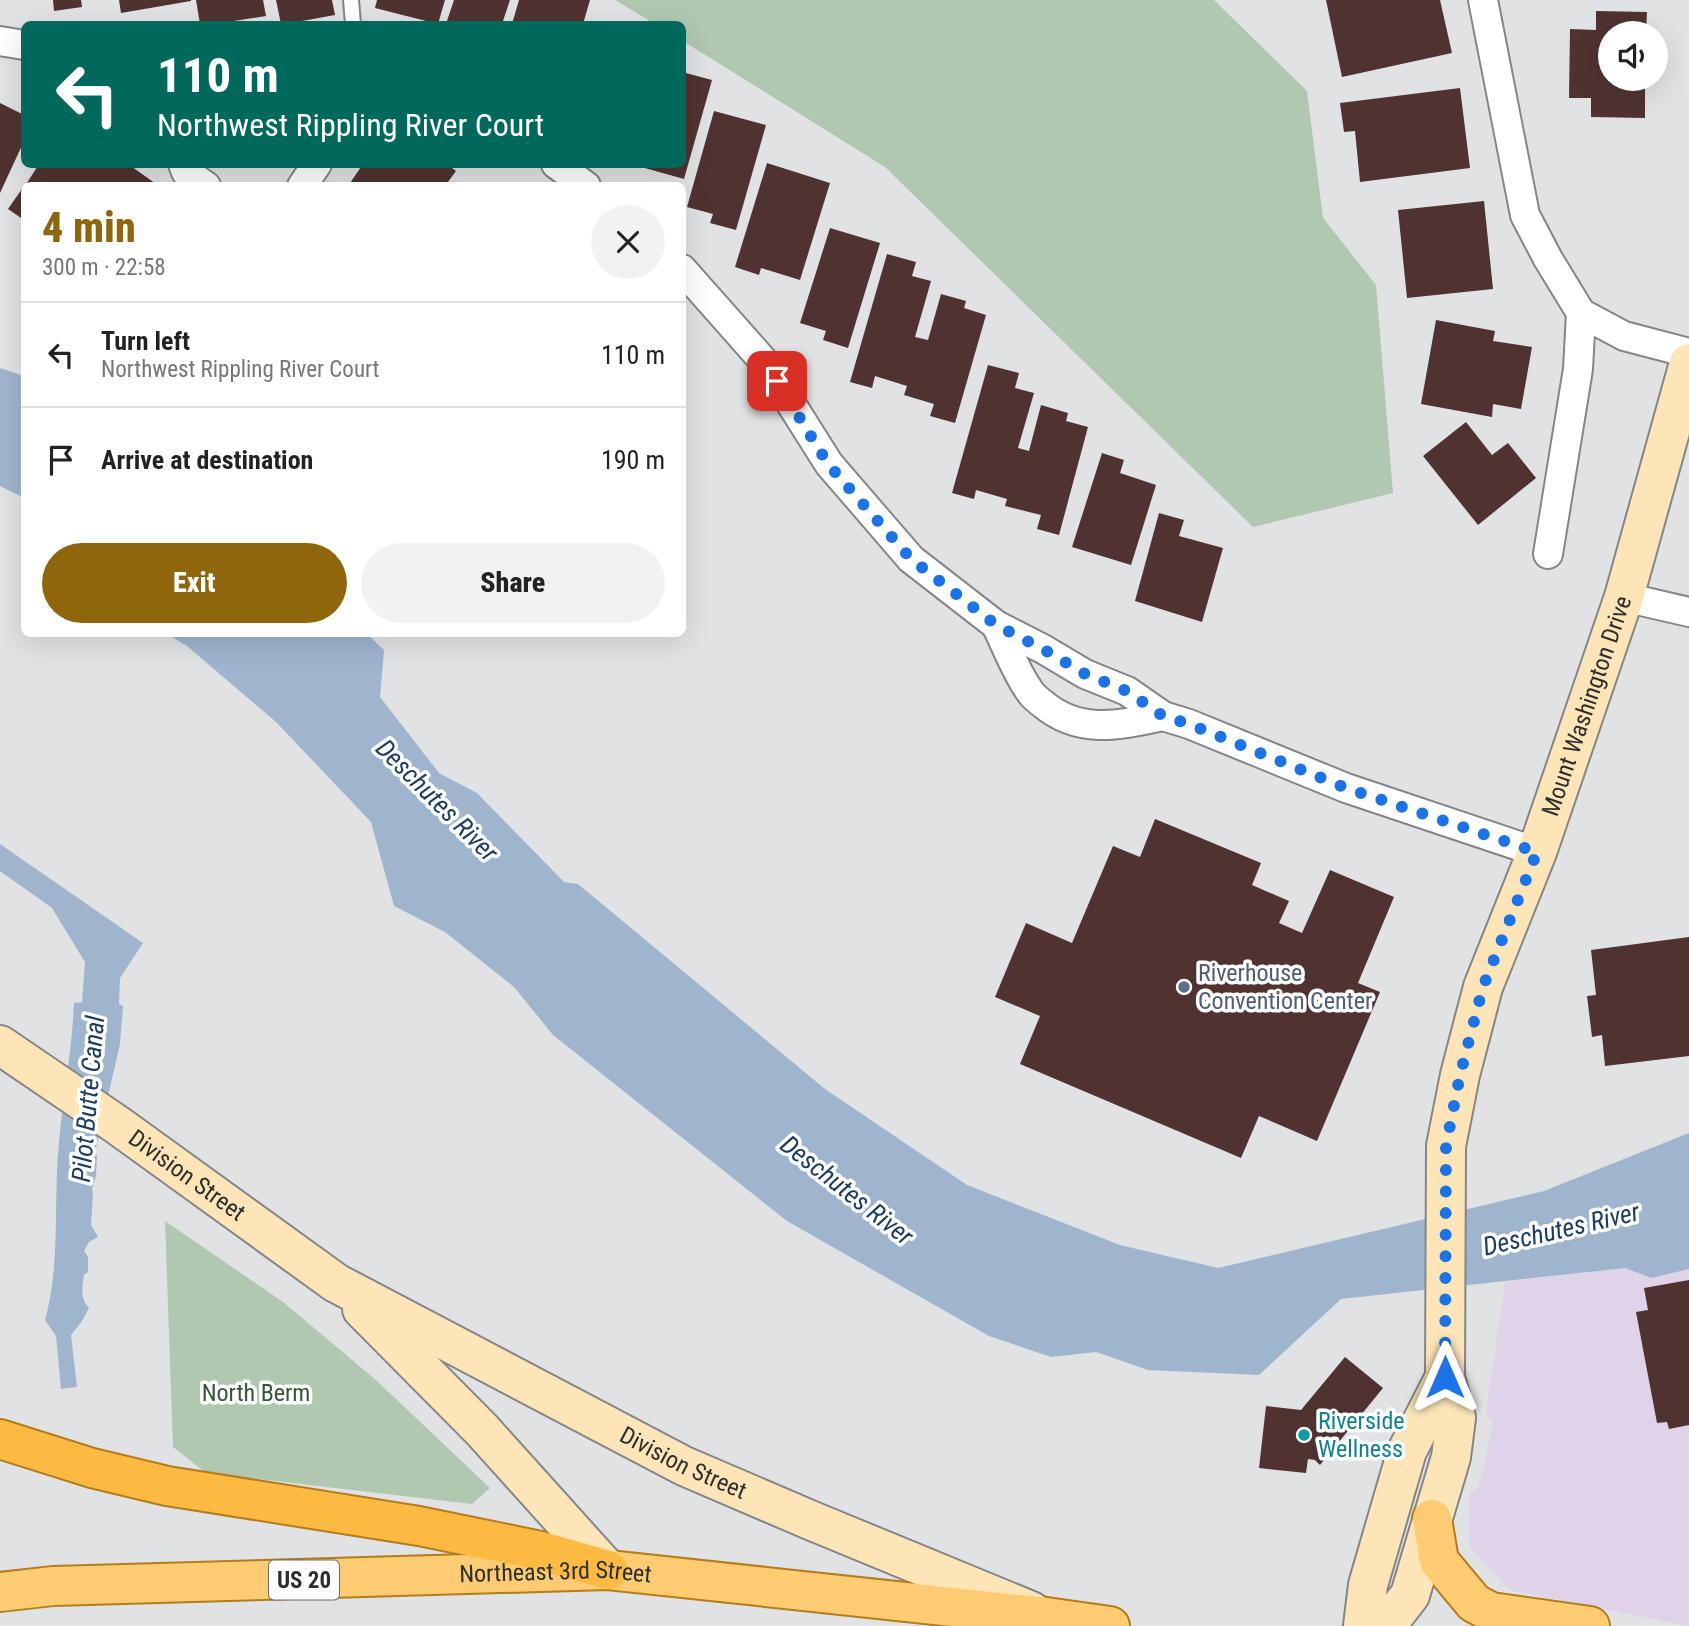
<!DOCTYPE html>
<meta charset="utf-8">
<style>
body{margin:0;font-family:"Roboto Condensed",sans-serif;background:#f2f2f2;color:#222;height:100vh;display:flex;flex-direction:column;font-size:26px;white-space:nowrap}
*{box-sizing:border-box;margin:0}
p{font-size:23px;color:#767676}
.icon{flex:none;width:38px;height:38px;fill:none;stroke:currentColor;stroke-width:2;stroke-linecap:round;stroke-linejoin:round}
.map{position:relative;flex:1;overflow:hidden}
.panel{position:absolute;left:21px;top:182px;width:665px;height:455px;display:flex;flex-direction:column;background:#fff;border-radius:10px;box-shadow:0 7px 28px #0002}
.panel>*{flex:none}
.top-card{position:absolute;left:21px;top:21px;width:665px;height:147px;border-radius:10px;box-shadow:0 7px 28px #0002;background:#00695c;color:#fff;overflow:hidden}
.fabs{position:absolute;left:1598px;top:21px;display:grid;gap:14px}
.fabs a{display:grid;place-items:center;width:70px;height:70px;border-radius:50%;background:#fff;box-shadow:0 7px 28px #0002;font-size:35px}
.pin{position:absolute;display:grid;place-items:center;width:60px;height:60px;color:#fff;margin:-30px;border-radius:14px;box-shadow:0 4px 10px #0006}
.me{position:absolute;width:77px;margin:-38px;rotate:0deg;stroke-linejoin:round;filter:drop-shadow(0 0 5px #0008)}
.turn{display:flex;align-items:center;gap:24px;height:147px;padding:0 21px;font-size:32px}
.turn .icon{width:91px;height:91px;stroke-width:2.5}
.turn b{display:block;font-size:49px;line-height:60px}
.round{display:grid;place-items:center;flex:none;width:74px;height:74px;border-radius:37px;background:#f2f2f2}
.headline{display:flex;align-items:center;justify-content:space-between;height:119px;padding:0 21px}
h1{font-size:42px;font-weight:800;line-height:52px;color:#8f660c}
.cta{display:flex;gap:14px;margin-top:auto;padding:14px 21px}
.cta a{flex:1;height:80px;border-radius:42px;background:#8f660c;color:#fff;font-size:28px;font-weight:800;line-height:80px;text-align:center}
.cta a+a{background:#f2f2f2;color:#222}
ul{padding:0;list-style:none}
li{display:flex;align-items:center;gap:21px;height:105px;padding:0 21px;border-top:2px solid #e0e0e0}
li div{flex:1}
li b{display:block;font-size:26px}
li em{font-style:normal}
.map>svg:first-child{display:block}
</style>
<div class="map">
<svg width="1689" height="1626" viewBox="0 0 1689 1626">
<rect width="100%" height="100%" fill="#e0e2e4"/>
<polygon fill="#ded3e8" points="1625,1268 1651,1278 1689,1269 1689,1626 1510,1590 1470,1548 1470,1491 1477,1491 1482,1475 1493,1423 1486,1414 1505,1282"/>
<g fill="#afc8af">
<polygon points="615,0 1214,0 1307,91 1323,218 1376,285 1393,493 1253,527 885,167 683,41 682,24 655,24"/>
<polygon points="165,1221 283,1302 377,1381 490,1488 472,1504 206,1473 173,1447"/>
</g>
<g fill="#9fb5ce">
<polygon points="0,368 24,376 24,498 0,486"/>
<polygon points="167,634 367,634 384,650 380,697 439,773 477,793 564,882 578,884 825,1089 967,1185 1120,1245 1218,1268 1544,1191 1689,1133 1689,1269 1651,1278 1625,1268 1341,1299 1259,1375 1148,1370 1096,1352 1051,1357 989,1336 787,1221 553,1035 514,987 445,932 394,906 371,822 276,722 187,646"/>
<path d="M0,844l143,99 -23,35 -1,26 4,2 -3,38 -25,108 2,4 -1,20 -4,13 1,5 -2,31 7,12 -9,5 -5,9 4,6v15l-4,3c-2,13 -4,24 5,33l-7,13 -11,14 6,52 -16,2 -5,-53 -11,-16c16,-57 8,-119 14,-178 4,-46 13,-92 15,-139l8,-1 3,-40 -33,-54 -52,-37z"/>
</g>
<g fill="#503331">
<polygon points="53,0 81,0 82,7 54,11"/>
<polygon points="119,0 191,0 191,1 121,13"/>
<polygon points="196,0 263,0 266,16 215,24 200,24"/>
<polygon points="276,0 332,0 335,15 302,21 303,24 281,24"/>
<polygon points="377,0 445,0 438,24 375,8"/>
<polygon points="454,0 510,0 502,24 446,24"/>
<polygon points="519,0 590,0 583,24 512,24"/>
<polygon points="1326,0 1440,0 1452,53 1342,77"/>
<polygon points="1596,11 1647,12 1646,33 1610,33 1610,79 1645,79 1645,118 1591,117 1591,98 1569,98 1570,29 1596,30"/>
<polygon points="682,72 712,80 684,179 634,165 682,164"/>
<polygon points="1460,88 1470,168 1360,182 1355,131 1344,132 1340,103"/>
<polygon points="0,103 24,115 24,141 0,193"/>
<polygon points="714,111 766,125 736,230 710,223 713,214 687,207"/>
<polygon points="767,163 830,183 800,280 761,268 759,275 735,267"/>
<polygon points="39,164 128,164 159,186 25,186"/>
<polygon points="363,164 447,164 456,171 445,186 348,186"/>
<polygon points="24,186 24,220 8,209"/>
<polygon points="1484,201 1493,289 1407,298 1398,210"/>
<polygon points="830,228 880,243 848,348 823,340 826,331 800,323"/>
<polygon points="887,254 916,262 912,276 931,281 915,337 928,340 941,294 966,301 964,308 986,315 955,423 930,416 934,404 904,395 907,386 875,376 872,388 850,382"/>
<polygon points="1436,320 1495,331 1493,341 1532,347 1521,409 1493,404 1492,417 1421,404"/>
<polygon points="988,365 1019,373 1015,388 1034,393 1018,448 1029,451 1041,405 1068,413 1066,421 1088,427 1059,535 1037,529 1041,515 1005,506 1007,499 976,490 974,499 952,493"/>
<polygon points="1466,422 1492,455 1508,443 1536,478 1478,525 1423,456"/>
<polygon points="1102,453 1124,460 1120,473 1156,485 1131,565 1072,547"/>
<polygon points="1159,513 1184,520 1179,536 1223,548 1202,622 1135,601"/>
<polygon points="1155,819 1261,863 1252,885 1289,901 1279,923 1302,933 1330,870 1394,897 1358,983 1380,992 1317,1141 1259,1116 1241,1158 1020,1064 1040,1016 995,997 1026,923 1072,943 1113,846 1140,857"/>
<polygon points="1689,937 1689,1056 1605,1066 1602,1035 1592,1037 1587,996 1596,995 1591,950"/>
<polygon points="1689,1280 1689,1425 1669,1429 1667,1422 1657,1423 1636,1312 1648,1310 1644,1288"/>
<polygon points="1345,1357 1383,1388 1320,1465 1315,1460 1308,1459 1306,1473 1259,1468 1266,1406 1301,1410"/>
</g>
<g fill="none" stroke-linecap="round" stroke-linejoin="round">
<g stroke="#848587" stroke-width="18">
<polyline id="service" points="351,0 353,24"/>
</g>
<g stroke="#848587" stroke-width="32">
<g id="minor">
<polyline points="1483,0 1525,215 1548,259 1581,313 1624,336 1689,353"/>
<polyline points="0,41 24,45"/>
<polyline points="183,164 186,172 206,186"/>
<polyline points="556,164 586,186"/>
<polyline points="302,186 317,164"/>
<polyline points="682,269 766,364 829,464 911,559 996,625 1043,649 1085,674 1127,691 1163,716 1189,724 1346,788 1537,852"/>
<polyline points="1548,554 1578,369 1581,313"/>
<polyline points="1624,597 1689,612"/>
<path d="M996,625c11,22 20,48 35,68 3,4 8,8 12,11 37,31 77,21 120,12"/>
</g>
</g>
<g stroke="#848587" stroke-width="42">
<g id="secondary">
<path id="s1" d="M0,1045l116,79 220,159 348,183 126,54 221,91"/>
<polyline points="362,1309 482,1430 608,1570"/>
<polyline points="1363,1626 1368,1585 1407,1451 1445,1377"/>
<path id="s2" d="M1386,1626l24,-31 41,-138 5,-39 -11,-41 1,-231 14,-71 23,-88 54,-135 87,-255 65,-234"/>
</g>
</g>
<g stroke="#b37d1c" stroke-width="42">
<g id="primary">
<polyline points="1432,1519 1439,1561 1474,1603 1491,1612 1590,1626"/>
<path id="s3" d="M0,1592l53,-6 555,-16 438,47 64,9"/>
</g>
</g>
<g stroke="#b37d1c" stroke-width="42">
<polyline id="trunk" points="0,1439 92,1468 167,1486 419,1526 541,1551 608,1570"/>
</g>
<use href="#service" stroke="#fff" stroke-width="14"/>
<use href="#minor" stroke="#fff" stroke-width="28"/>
<use href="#secondary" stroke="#fee5b8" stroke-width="38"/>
<use href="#primary" stroke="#fdcb71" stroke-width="38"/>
<use href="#trunk" stroke="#fcba42" stroke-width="38"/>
</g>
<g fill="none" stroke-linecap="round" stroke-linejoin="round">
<polyline stroke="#1a73e8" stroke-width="12" stroke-dasharray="0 21.6" points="777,381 828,464 911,559 996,625 1043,649 1085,674 1127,691 1163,716 1189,724 1346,788 1537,852 1483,987 1460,1075 1446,1146 1445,1377"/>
</g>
<circle fill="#5c6f8a" stroke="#fff" stroke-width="2.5" cx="1184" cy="987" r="7"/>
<circle fill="#0f9aa8" stroke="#fff" stroke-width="2.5" cx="1304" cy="1435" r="7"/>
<g text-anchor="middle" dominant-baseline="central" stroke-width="7" stroke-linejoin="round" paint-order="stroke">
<rect fill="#fff" stroke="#6c6d6d" stroke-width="2" x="269" y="1560.5" width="70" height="39" rx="5"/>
<g font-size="23" font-weight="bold" fill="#2d2e2e">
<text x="304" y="1580">US 20</text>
</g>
<g font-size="24" fill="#2d2e2e" stroke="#fff">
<text stroke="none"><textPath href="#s2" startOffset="959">Mount Washington Drive</textPath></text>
<text stroke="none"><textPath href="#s1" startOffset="228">Division Street</textPath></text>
<text stroke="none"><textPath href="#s1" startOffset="803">Division Street</textPath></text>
<text stroke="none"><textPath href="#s3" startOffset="556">Northeast 3rd Street</textPath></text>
</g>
<g font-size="24" fill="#4e5e75" stroke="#fff" text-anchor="start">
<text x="1198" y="973">Riverhouse<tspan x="1198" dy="28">Convention Center</tspan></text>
</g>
<g font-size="24" fill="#325733" stroke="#fff">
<text x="256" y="1393">North Berm</text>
</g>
<g font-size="24" fill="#0d838f" stroke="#fff" text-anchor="start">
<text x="1318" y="1421">Riverside<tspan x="1318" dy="28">Wellness</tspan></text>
</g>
<g font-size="26" font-style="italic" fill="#1c3d60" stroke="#fff">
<text transform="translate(437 800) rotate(45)">Deschutes River</text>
<text transform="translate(88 1099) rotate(-85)">Pilot Butte Canal</text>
<text transform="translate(847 1190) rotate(38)">Deschutes River</text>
<text transform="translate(1561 1229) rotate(-13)">Deschutes River</text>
</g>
</g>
</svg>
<div class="fabs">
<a><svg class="icon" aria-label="sound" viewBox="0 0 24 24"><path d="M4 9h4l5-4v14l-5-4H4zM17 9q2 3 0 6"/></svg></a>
</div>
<div class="pin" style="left:777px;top:381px;background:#d93025"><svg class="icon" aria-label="arrive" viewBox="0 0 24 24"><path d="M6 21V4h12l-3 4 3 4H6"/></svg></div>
<svg class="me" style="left:1445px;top:1377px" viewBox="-20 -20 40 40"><path d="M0-17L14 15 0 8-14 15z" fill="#1a73e8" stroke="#fff" stroke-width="4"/></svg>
<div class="top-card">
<div class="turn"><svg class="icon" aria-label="left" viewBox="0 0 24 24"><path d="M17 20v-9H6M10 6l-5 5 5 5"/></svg><div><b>110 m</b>Northwest Rippling River Court</div></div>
</div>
<section class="panel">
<div class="headline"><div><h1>4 min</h1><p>300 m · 22:58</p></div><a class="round"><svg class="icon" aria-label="close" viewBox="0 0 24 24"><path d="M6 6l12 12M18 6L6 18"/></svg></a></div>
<ul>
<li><svg class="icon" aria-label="left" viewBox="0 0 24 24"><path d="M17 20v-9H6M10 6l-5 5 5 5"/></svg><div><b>Turn left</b><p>Northwest Rippling River Court</p></div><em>110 m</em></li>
<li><svg class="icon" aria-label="arrive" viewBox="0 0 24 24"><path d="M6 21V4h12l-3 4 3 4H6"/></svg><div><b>Arrive at destination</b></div><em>190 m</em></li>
</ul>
<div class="cta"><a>Exit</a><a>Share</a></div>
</section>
</div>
